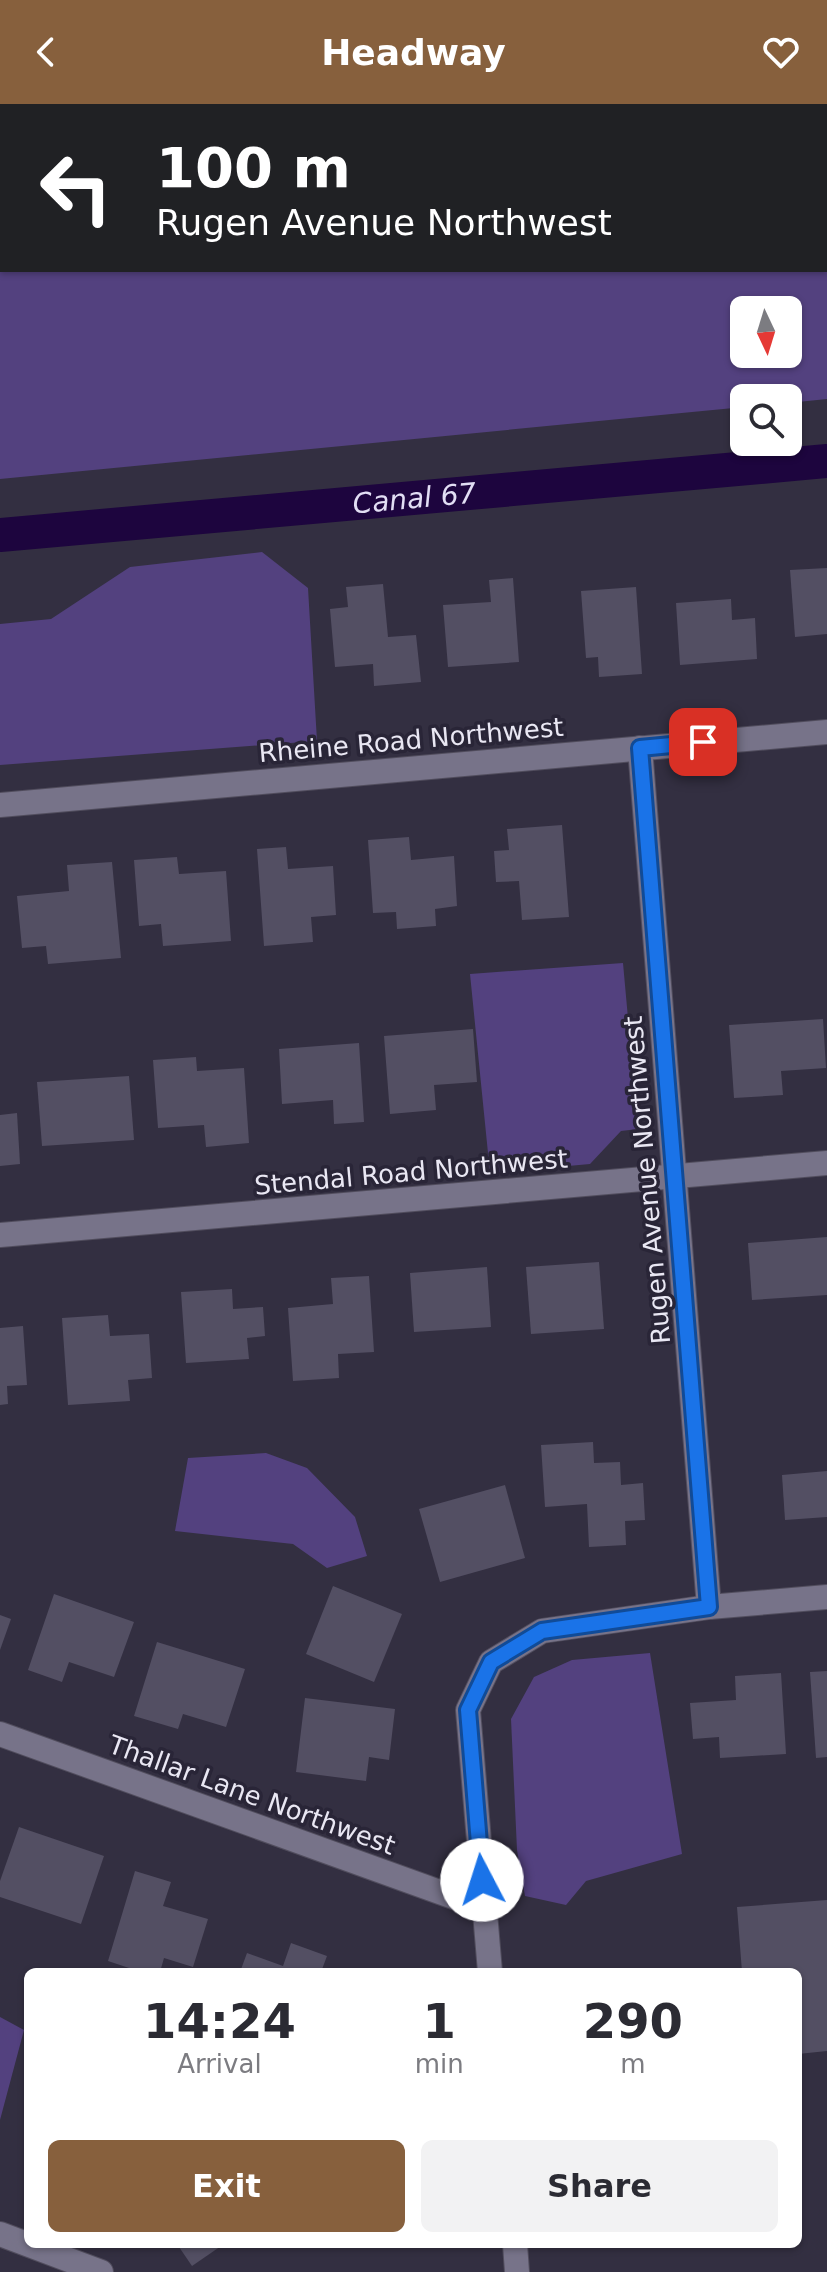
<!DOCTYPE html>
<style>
body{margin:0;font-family:"DejaVu Sans",sans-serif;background:#f2f2f3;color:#2b2b33;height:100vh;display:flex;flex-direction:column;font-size:30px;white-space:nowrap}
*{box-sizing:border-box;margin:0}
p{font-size:26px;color:#7c7c81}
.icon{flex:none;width:44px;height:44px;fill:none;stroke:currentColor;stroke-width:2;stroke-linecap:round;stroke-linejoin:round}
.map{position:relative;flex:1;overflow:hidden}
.details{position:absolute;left:24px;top:1864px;width:778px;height:280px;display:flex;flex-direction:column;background:#fff;border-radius:12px;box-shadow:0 2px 6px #0004}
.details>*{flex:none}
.top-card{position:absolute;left:0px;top:0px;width:828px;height:168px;box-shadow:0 2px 6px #0004;background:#202124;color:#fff;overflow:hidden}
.needle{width:52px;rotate:176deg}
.buttons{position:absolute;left:730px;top:192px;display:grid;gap:16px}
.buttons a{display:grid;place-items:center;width:72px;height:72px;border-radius:12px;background:#fff;box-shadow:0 2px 6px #0004;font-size:40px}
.pin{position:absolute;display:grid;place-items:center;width:68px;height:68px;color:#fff;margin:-34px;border-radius:16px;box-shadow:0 4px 12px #0006}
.me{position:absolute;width:88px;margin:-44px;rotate:355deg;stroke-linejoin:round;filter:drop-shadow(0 0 6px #0008)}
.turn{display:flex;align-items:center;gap:28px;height:168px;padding:0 24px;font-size:36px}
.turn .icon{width:104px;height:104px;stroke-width:2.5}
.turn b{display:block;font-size:56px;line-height:68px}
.eta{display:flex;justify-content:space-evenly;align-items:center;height:136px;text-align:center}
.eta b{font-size:48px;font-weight:600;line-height:56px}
.button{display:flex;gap:16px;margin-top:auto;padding:16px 24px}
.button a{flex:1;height:92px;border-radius:12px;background:#87603d;color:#fff;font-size:32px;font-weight:600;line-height:92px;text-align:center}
.button a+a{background:#f2f2f3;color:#2b2b33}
header{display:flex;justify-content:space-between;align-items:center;height:104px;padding:0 24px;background:#87603d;color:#fff;font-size:36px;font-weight:600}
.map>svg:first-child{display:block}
</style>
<header><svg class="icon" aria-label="back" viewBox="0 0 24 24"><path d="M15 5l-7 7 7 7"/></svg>Headway<svg class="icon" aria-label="heart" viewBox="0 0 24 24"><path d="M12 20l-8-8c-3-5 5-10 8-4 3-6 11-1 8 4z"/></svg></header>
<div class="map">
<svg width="827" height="2168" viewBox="0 0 827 2168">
<rect width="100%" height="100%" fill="#332f41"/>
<g fill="#53417f" fill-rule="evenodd">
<polygon points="0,0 647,0 2,2 0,77"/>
<path d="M827,64v231l-39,4v-5h-44v9l-744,72v-239l2,30h824zM744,206h44v44h-44z"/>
<polygon points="262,448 308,484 317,637 0,661 0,520 51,515 130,463"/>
<polygon points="623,859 638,1025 621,1027 590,1060 490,1069 470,870"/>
<polygon points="266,1349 307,1364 355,1413 367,1452 327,1464 293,1440 175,1427 188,1354"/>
<polygon points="650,1549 682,1750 586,1777 566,1801 525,1792 517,1746 511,1615 534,1573 572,1556"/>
<polygon points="0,1913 24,1926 0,2016"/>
</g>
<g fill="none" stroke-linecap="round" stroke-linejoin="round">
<path stroke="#1d053e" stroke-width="34" id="s1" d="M0,431l827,-74"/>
</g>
<g fill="#534f63">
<polygon points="827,464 827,530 795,533 790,466"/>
<polygon points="513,474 519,558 448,563 443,501 491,498 489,476"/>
<polygon points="383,480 388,533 416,531 421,578 374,582 373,560 335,563 330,505 348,503 346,483"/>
<polygon points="636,483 642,570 599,573 598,553 586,554 581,487"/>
<polygon points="731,495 732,516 755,514 757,555 680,561 676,499"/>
<polygon points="562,721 569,813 522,816 519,777 496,778 494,747 509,746 507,725"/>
<polygon points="409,733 411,756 454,752 457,802 435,805 436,822 397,825 396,808 373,809 368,736"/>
<polygon points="286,743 288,765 333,762 336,811 311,813 313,838 264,842 257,745"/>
<polygon points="177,753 179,770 226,767 231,837 163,842 161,820 139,822 134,756"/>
<polygon points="112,758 121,854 48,860 46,842 22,844 17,792 69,787 67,761"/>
<polygon points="823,915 826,964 781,967 783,991 734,994 729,921"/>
<polygon points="473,925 477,978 434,981 436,1006 390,1010 384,932"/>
<polygon points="359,939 364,1018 334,1020 333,996 282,1000 279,945"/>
<polygon points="196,953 197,967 244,964 249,1039 206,1043 204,1021 158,1024 153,956"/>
<polygon points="129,972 134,1036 42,1042 37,978"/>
<polygon points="17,1009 20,1060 0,1062 0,1011"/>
<polygon points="827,1133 827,1191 752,1196 748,1139"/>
<polygon points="599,1158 604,1225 531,1230 526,1163"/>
<polygon points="487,1163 491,1223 414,1228 410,1169"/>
<polygon points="369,1172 374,1248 338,1250 339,1274 293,1277 288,1204 333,1200 331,1174"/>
<polygon points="232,1185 233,1205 263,1203 265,1232 247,1234 249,1255 186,1259 181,1188"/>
<polygon points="108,1211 110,1232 149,1230 152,1274 128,1276 130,1297 68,1301 62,1214"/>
<polygon points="23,1222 27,1281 7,1282 8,1300 0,1301 0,1224"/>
<polygon points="593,1338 594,1359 620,1358 621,1381 643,1379 645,1416 625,1417 626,1441 589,1443 587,1400 545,1403 541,1341"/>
<polygon points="827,1367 827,1413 785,1416 782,1371"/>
<polygon points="505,1381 525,1454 440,1478 419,1405"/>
<polygon points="333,1482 402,1510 374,1578 306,1550"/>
<polygon points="54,1490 134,1518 114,1573 69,1558 62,1578 28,1566"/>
<polygon points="0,1511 11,1515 0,1546"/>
<polygon points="157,1538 245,1565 226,1623 183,1610 178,1625 134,1612"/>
<polygon points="827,1567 827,1653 816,1654 810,1568"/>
<polygon points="781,1569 786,1650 720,1654 719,1633 693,1635 690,1599 736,1596 735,1572"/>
<polygon points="305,1594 395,1605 389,1656 369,1653 366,1677 296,1668"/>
<polygon points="19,1723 104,1752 81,1820 0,1793 0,1777"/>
<polygon points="135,1767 171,1778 163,1802 208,1815 193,1863 164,1854 160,1868 141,1868 108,1857"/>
<polygon points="827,1796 827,1947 798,1950 798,1868 742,1868 737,1803"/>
<polygon points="291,1839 327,1852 321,1868 240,1868 247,1849 283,1862"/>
<polygon points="177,2140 224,2140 192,2162"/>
</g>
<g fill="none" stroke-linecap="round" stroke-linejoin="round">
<g stroke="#514d5d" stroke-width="26">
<g id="minor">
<polyline points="640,644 709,1503"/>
<polyline points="0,701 827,628"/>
<polyline points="0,1131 827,1059"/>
<polyline points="0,1630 484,1804"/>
<polyline points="490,1868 468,1606 491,1558 542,1527 709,1503 827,1493"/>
<polyline points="0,2130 101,2168"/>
<polyline points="515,2140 517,2168"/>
</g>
</g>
<use href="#minor" stroke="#777389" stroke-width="24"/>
</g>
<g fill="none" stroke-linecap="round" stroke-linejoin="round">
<g stroke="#114b97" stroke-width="20">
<polyline id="route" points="482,1776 468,1606 491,1558 542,1527 709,1503 640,644 703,638"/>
</g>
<use href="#route" stroke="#1a73e8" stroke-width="14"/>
</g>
<g text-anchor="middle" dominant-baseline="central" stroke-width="7" stroke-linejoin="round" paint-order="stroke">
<g font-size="26" fill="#e9e7f3" stroke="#292537">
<text transform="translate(411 636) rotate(-5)">Rheine Road Northwest</text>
<text transform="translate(411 1068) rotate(-5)">Stendal Road Northwest</text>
<text transform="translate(647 1076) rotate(-95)">Rugen Avenue Northwest</text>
<text transform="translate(252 1691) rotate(20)">Thallar Lane Northwest</text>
</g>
<g font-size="28" font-style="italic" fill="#e2def4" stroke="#292537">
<text stroke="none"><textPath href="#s1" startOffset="416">Canal 67</textPath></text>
</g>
</g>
</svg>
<div class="buttons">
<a><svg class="needle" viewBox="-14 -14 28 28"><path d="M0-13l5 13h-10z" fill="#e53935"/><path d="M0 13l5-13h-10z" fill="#7c7c81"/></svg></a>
<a><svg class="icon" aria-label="search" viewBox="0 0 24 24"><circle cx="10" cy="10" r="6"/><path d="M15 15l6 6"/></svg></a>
</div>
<div class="pin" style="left:703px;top:638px;background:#d93025"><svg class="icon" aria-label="arrive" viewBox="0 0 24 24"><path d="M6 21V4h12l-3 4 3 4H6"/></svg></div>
<svg class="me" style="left:482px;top:1776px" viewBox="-20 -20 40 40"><circle r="19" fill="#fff"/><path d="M0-13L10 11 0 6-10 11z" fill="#1a73e8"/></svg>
<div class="top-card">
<div class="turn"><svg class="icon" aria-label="left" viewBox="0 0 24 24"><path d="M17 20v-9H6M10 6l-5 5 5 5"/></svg><div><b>100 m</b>Rugen Avenue Northwest</div></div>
</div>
<section class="details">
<div class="eta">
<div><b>14:24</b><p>Arrival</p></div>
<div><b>1</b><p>min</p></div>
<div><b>290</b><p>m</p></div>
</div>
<div class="button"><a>Exit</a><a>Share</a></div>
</section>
</div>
